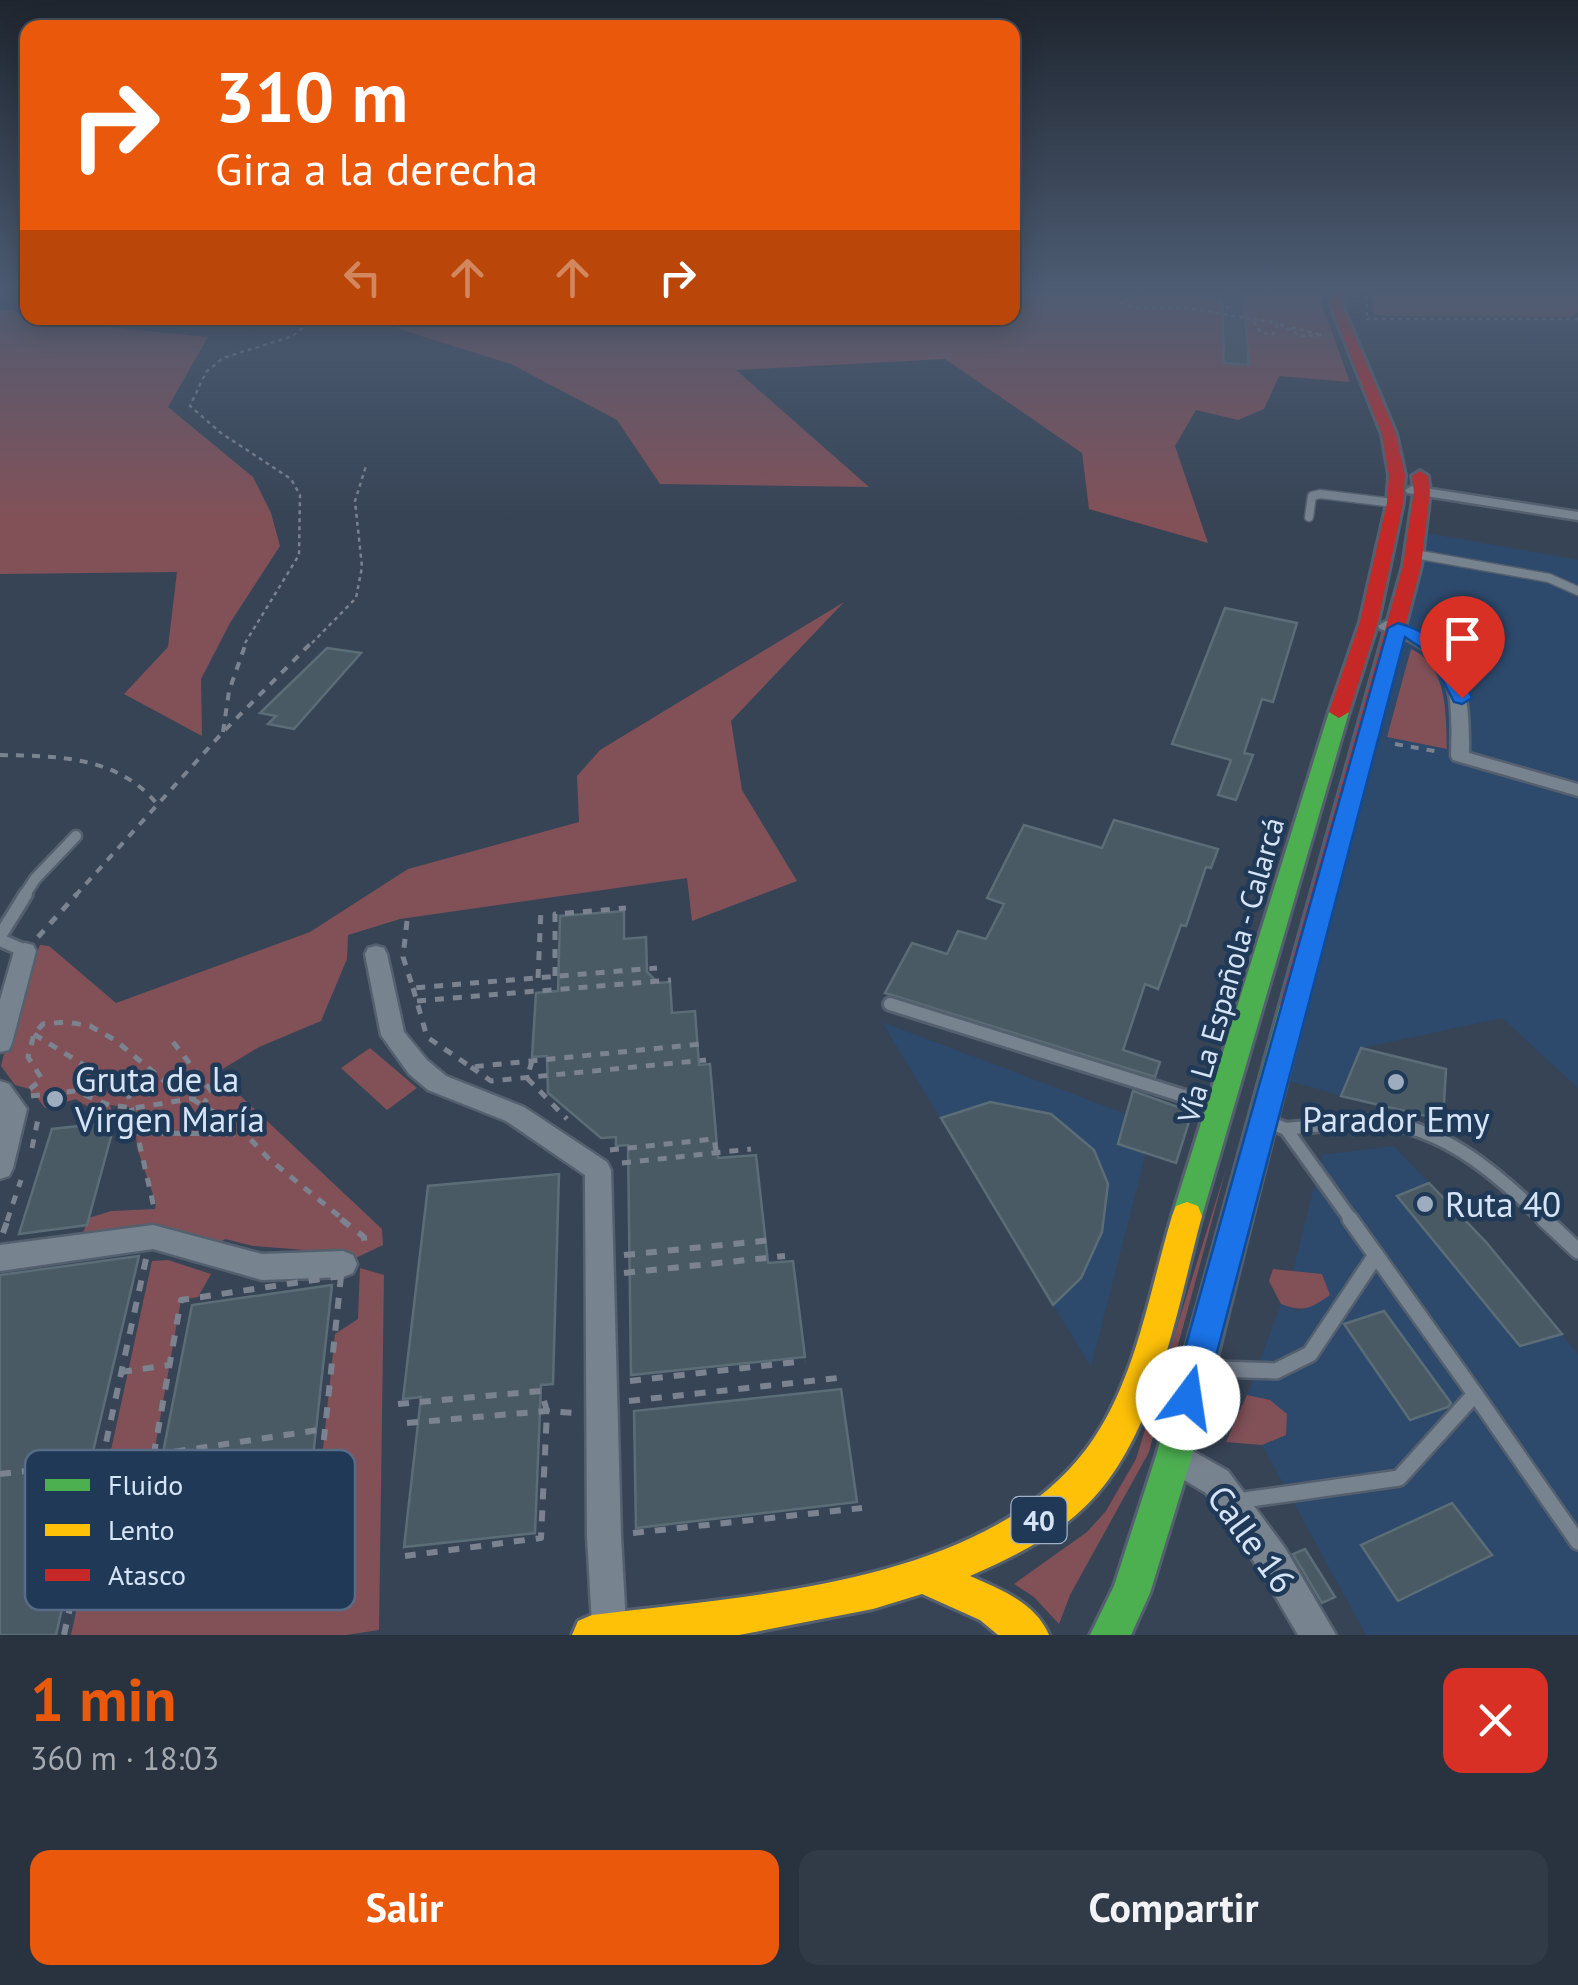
<!DOCTYPE html>
<html lang="es">
<meta charset="utf-8">
<style>
body{margin:0;font-family:"PT Sans",sans-serif;background:#313b47;color:#f1f3f6;height:100vh;display:flex;flex-direction:column;font-size:38px;white-space:nowrap}
*{box-sizing:border-box;margin:0}
p{font-size:32px;color:#a5aab1}
.icon{flex:none;width:55px;height:55px;fill:none;stroke:currentColor;stroke-width:2;stroke-linecap:round;stroke-linejoin:round}
.map{position:relative;height:1635px;overflow:hidden}
.details{display:flex;flex-direction:column;background:#293340;flex:1}
.details>*{flex:none}
.hud{position:absolute;left:20px;top:20px;width:1000px;height:305px;border-radius:20px;box-shadow:0 5px 25px #0003,0 0 0 2px #454e59;background:#ea580c;color:#fff;overflow:hidden}
.pin{position:absolute;display:grid;place-items:center;width:85px;height:85px;color:#fff;margin:-102px -42px;border-radius:50% 50% 50% 0;rotate:-45deg;box-shadow:0 0 10px #0007}
.pin .icon{rotate:45deg}
.me{position:absolute;width:110px;margin:-55px;rotate:14deg;stroke-linejoin:round;filter:drop-shadow(0 0 8px #0008)}
.turn{display:flex;align-items:center;gap:35px;height:210px;padding:0 30px;font-size:45px}
.turn .icon{width:130px;height:130px;stroke-width:2.5}
.turn b{display:block;font-size:70px;line-height:85px}
.lanes{display:flex;align-items:center;height:95px;padding:0 30px;background:#0003;justify-content:center;gap:50px;direction:ltr}
.lanes .off{opacity:.35}
.round{display:grid;place-items:center;flex:none;width:105px;height:105px;border-radius:20px;background:#313b47}
.headline{display:flex;align-items:center;justify-content:space-between;height:170px;padding:0 30px}
h1{font-size:60px;font-weight:700;line-height:75px;color:#ea580c}
.button{display:flex;gap:20px;margin-top:auto;padding:20px 30px}
.button a{flex:1;height:115px;border-radius:20px;background:#ea580c;color:#fff;font-size:40px;font-weight:700;line-height:115px;text-align:center}
.button a+a{background:#313b47;color:#f1f3f6}
.map>svg:first-child{display:block}
</style>
<div class="map">
<svg width="1578" height="1635" viewBox="0 0 1578 1635">
<rect width="100%" height="100%" fill="#374456"/>
<g fill="#2d496c">
<polygon points="1421,532 1578,560 1578,1088 1502,1018 1362,1048 1341,1096 1277,1077"/>
<polygon points="882,1022 1126,1114 1118,1143 1146,1153 1091,1367"/>
<polygon points="1394,1146 1486,1242 1578,1354 1578,1635 1366,1635 1262,1445 1286,1435 1270,1400 1247,1395 1281,1304 1299,1311 1330,1295 1322,1274 1293,1271 1322,1155"/>
</g>
<g fill="#825158">
<polygon points="1013,288 1323,288 1322,305 1350,382 1279,376 1264,409 1238,420 1196,410 1175,446 1208,543 1089,509 1082,453 945,359 736,370 869,487 660,484 617,420 511,364 402,330 383,318 1012,318"/>
<polygon points="1371,288 1578,288 1578,312 1572,317 1386,316 1374,314"/>
<polygon points="12,310 37,320 208,337 168,407 253,477 271,513 280,546 230,623 201,679 202,736 124,694 168,647 177,572 0,574 0,311"/>
<polygon points="844,602 731,721 742,790 797,881 692,921 687,878 400,919 348,935 347,959 321,1021 259,1047 216,1073 382,1229 383,1245 343,1264 343,1253 253,1246 225,1239 221,1242 155,1226 82,1235 89,1218 111,1211 155,1209 156,1203 137,1148 134,1108 110,1105 115,1120 108,1120 76,1099 45,1108 36,1096 31,1096 30,1089 15,1085 1,1066 24,973 34,961 40,945 49,946 116,1003 310,932 408,869 579,822 577,776 600,750"/>
<path d="M1411,649c37,16 35,66 36,100l-60,-12z"/>
<polygon points="370,1048 417,1088 387,1110 341,1068"/>
<polygon points="1226,1169 1149,1452 1070,1595 1059,1624 1034,1597 1014,1584 1087,1532 1106,1511 1136,1459"/>
<polygon points="168,1260 211,1274 198,1297 181,1300 129,1595 311,1563 335,1334 358,1319 360,1268 384,1275 379,1630 346,1635 71,1635 152,1261"/>
<path d="M1273,1269l49,5 8,21c-19,13 -26,18 -49,9l-12,-23z"/>
<polygon points="1247,1395 1270,1400 1287,1414 1286,1435 1262,1445 1226,1442"/>
</g>
<g fill="#4a5a64" stroke="#5b6d76" stroke-width="2.5">
<polygon points="1222,292 1243,294 1249,365 1224,363"/>
<polygon points="1225,608 1297,623 1273,702 1262,699 1244,753 1253,755 1236,800 1218,795 1231,760 1172,744"/>
<polygon points="327,648 361,653 294,729 268,724 276,716 260,713"/>
<polygon points="1114,820 1218,849 1211,868 1206,867 1186,926 1181,925 1158,989 1145,984 1123,1050 1160,1062 1155,1077 885,993 912,943 947,954 958,931 986,939 1004,904 987,898 1024,825 1102,848"/>
<polygon points="624,911 624,939 646,937 647,972 658,983 670,982 672,1013 695,1011 699,1065 710,1064 718,1158 756,1155 768,1263 793,1261 805,1357 631,1375 628,1145 616,1146 616,1137 601,1138 548,1093 547,1056 532,1057 536,993 558,991 560,916"/>
<polygon points="1361,1048 1446,1069 1443,1120 1341,1096"/>
<polygon points="1133,1091 1192,1112 1176,1163 1118,1144"/>
<polygon points="990,1102 1051,1114 1094,1150 1108,1184 1102,1232 1081,1278 1053,1305 941,1118"/>
<polygon points="115,1122 87,1225 19,1234 52,1129"/>
<polygon points="559,1174 553,1384 541,1385 535,1533 404,1547 421,1397 403,1399 428,1186"/>
<polygon points="1429,1183 1486,1242 1562,1334 1520,1346 1397,1196"/>
<polygon points="139,1256 87,1477 92,1476 56,1635 0,1635 0,1275"/>
<polygon points="332,1285 302,1556 137,1585 192,1305"/>
<polygon points="1384,1311 1451,1403 1448,1407 1410,1420 1344,1324"/>
<polygon points="841,1389 857,1502 636,1528 634,1411"/>
<polygon points="1452,1503 1492,1555 1398,1601 1361,1545"/>
<polygon points="1305,1549 1335,1597 1322,1603 1293,1554"/>
</g>
<g fill="none" stroke-linecap="round" stroke-linejoin="round">
<g stroke="#55606f" stroke-width="11">
<g id="lane-far3">
<polyline points="1309,517 1312,496 1320,494 1394,503"/>
<polyline points="1415,554 1549,578 1578,591"/>
</g>
</g>
<g stroke="#55606f" stroke-width="15">
<polyline id="lane-far2" points="24,896 35,879 76,836"/>
</g>
<g stroke="#55606f" stroke-width="18">
<g id="lane-far1">
<polyline points="0,936 26,894"/>
<polyline points="0,940 25,951"/>
<polyline points="890,1004 1209,1104"/>
<path d="M1273,1124l13,5c31,-3 63,-9 94,-7 67,6 120,55 166,99"/>
<polyline points="1286,1129 1352,1221"/>
</g>
</g>
<g stroke="#55606f" stroke-width="20">
<g id="lane">
<polyline points="1544,1219 1578,1251"/>
<polyline points="1215,1369 1276,1371 1310,1354 1376,1255"/>
<polyline points="1475,1394 1578,1542"/>
<polyline points="1237,1501 1399,1478 1475,1394 1350,1219"/>
</g>
</g>
<g stroke="#55606f" stroke-width="5">
<g id="street">
<polygon points="1412,486 1578,512 1578,520 1407,493 1405,490"/>
<path d="M1386,621c75,20 84,60 83,132l109,31v12l-125,-36 -2,-4c2,-69 2,-104 -71,-127l-2,-3z"/>
<polygon points="25,943 33,945 36,951 12,1043 9,1050 0,1052 0,1000 14,951 17,945"/>
<polygon points="376,946 384,948 387,954 404,1032 427,1060 446,1076 524,1107 607,1162 611,1170 621,1536 626,1625 622,1635 596,1635 592,1625 587,1536 585,1175 506,1121 428,1090 409,1074 381,1035 365,954 368,948"/>
<polygon points="0,1081 9,1084 27,1109 13,1168 9,1176 0,1179"/>
<polygon points="153,1225 262,1254 343,1251 353,1255 357,1264 353,1273 343,1277 262,1280 153,1249 0,1271 0,1245"/>
<polygon points="1175,1441 1228,1471 1285,1548 1336,1635 1298,1635 1261,1572 1206,1493 1164,1468 1159,1457 1164,1446"/>
</g>
</g>
<g stroke="#55606f" stroke-width="6">
<g id="fast">
<polygon points="1339,706 1349,712 1202,1216 1198,1226 1187,1230 1176,1226 1172,1216 1329,712"/>
<polygon points="1293,995 1302,998 1306,1005 1192,1456 1150,1593 1131,1635 1090,1635 1114,1586 1156,1456 1280,1005 1284,998"/>
</g>
</g>
<g stroke="#55606f" stroke-width="6">
<path id="slow" d="M1187,1202l11,4 4,10c-26,95 -47,233 -126,299 -32,27 -68,44 -106,61 30,13 66,27 79,59h-51l-18,-15 -58,-26 -49,15 -134,26h-167l6,-14 14,-6c159,-20 404,-30 502,-177 43,-64 56,-149 78,-222l4,-10z"/>
</g>
<g stroke="#55606f" stroke-width="6">
<g id="jam">
<polygon points="1331,288 1343,288 1343,307 1396,434 1405,475 1403,503 1378,622 1349,712 1339,718 1329,712 1360,622 1387,503 1389,475 1382,434 1331,307"/>
<polygon points="1420,471 1428,476 1430,492 1421,566 1306,1005 1302,1012 1293,1015 1284,1012 1280,1005 1403,566 1414,492 1412,476"/>
</g>
</g>
<g stroke="#7a838f" stroke-width="2.5" stroke-dasharray="4 4" stroke-linecap="butt">
<polyline points="1142,288 1122,303 1136,308 1187,308 1252,319 1261,333 1273,334 1278,323 1301,336 1322,335 1289,327"/>
<polyline points="1190,288 1229,308"/>
<polyline points="1229,288 1237,293"/>
<polyline points="1366,288 1367,317"/>
<polyline points="1253,319 1278,323"/>
<polyline points="1366,319 1578,319"/>
<polyline points="245,643 299,555 300,495 291,479 221,433 190,406 206,372 223,358 293,336 314,318"/>
<polyline points="312,643 356,598 362,567 355,501 366,466"/>
</g>
<g stroke="#7a838f" stroke-width="4" stroke-dasharray="8 8" stroke-linecap="butt">
<polyline points="223,732 229,691 247,640"/>
<polyline points="1395,744 1440,752"/>
<path d="M0,755c57,1 118,1 157,49"/>
<polyline points="75,896 223,732 314,640"/>
</g>
<g stroke="#7a838f" stroke-width="5" stroke-dasharray="9 9" stroke-linecap="butt">
<polyline points="407,921 403,957 413,988 657,968"/>
<polyline points="38,937 77,894"/>
<polyline points="555,976 555,914 626,908"/>
<polyline points="538,978 541,909"/>
<polyline points="413,988 427,1037 471,1067 701,1044"/>
<polyline points="417,1001 671,980"/>
<polyline points="34,1034 128,1093 155,1212"/>
<polyline points="173,1042 212,1092 204,1103"/>
<polyline points="532,1061 527,1078 567,1119"/>
<polyline points="471,1067 491,1081 706,1060"/>
<polyline points="30,1089 42,1079 28,1057 34,1034 43,1024 67,1022 90,1026 115,1040 169,1085 240,1128 269,1159 345,1221"/>
<polyline points="31,1096 75,1091 109,1105 134,1108 196,1098"/>
<polyline points="136,1133 245,1134"/>
<polyline points="32,1148 39,1114"/>
<polyline points="610,1150 714,1139 716,1151"/>
<polyline points="622,1163 751,1149"/>
<polyline points="7,1221 21,1180"/>
</g>
<g stroke="#7a838f" stroke-width="6" stroke-dasharray="11 11" stroke-linecap="butt">
<polyline points="341,1219 364,1237 365,1252"/>
<polyline points="3,1233 8,1219"/>
<polyline points="624,1255 772,1240"/>
<polyline points="624,1273 785,1256"/>
<polygon points="341,1276 311,1563 129,1595 181,1300"/>
<polyline points="121,1372 170,1365"/>
<polyline points="630,1381 805,1361"/>
<polyline points="629,1401 838,1378"/>
<polyline points="398,1404 541,1391 547,1411 541,1538 405,1556"/>
<polyline points="407,1423 547,1411 576,1413"/>
<polyline points="153,1455 325,1429"/>
<polyline points="0,1474 101,1462"/>
<polyline points="88,1525 143,1517"/>
<polyline points="633,1533 862,1508"/>
<polyline points="64,1635 146,1259"/>
</g>
<use href="#lane-far3" stroke="#788390" stroke-width="8"/>
<use href="#lane-far2" stroke="#788390" stroke-width="10"/>
<use href="#lane-far1" stroke="#788390" stroke-width="12"/>
<use href="#lane" stroke="#788390" stroke-width="15"/>
<use href="#street" fill="#788390" fill-rule="evenodd"/>
<use href="#fast" fill="#4caf50" fill-rule="evenodd"/>
<use href="#slow" fill="#ffc107" fill-rule="evenodd"/>
<use href="#jam" fill="#c62828" fill-rule="evenodd"/>
</g>
<linearGradient id="sky" x2="0" y2="1"><stop stop-color="#1e252f"/><stop offset="0.56" stop-color="#4d5c73"/><stop offset="1" stop-color="#4d5c73" stop-opacity="0"/></linearGradient>
<rect width="1578" height="517" fill="url(#sky)"/>
<path fill="#1a73e8" stroke="#114b97" stroke-width="2.5" d="M1398,623c41,11 58,37 74,75l-10,6 -8,-2 -25,-49 -24,-16 -200,761 -5,12 -12,5 -12,-5 -5,-12 217,-770z"/>
<g fill="#9eacbf" stroke="#203957" stroke-width="4">
<circle cx="1396" cy="1082" r="10"/>
<circle cx="55" cy="1099" r="10"/>
<circle cx="1425" cy="1204" r="10"/>
</g>
<g text-anchor="middle" dominant-baseline="central" stroke-width="9" stroke-linejoin="round" paint-order="stroke">
<rect fill="#203957" stroke="#9fb1c7" stroke-width="2.5" x="1011.5" y="1497" width="55" height="46" rx="8"/>
<g font-size="28" font-weight="bold" fill="#d5e4f7">
<text x="1039" y="1520">40</text>
</g>
<g font-size="30" fill="#d5e4f7" stroke="#203957">
<text transform="translate(1230 970) rotate(-74)">Vía La Española - Calarcá</text>
</g>
<g font-size="35" fill="#d5e4f7" stroke="#203957" text-anchor="start">
<text x="75" y="1079">Gruta de la<tspan x="75" dy="40">Virgen María</tspan></text>
<text x="1396" y="1119" text-anchor="middle">Parador Emy</text>
<text x="1445" y="1204">Ruta 40</text>
</g>
<g font-size="35" fill="#d5e4f7" stroke="#203957">
<text transform="translate(1252 1539) rotate(54)">Calle 16</text>
</g>
</g>
<rect x="25" y="1450" width="330" height="160" rx="15" fill="#203957" stroke="#566c87" stroke-width="2.5"/>
<rect x="45" y="1479" width="45" height="12" fill="#4caf50"/>
<rect x="45" y="1524" width="45" height="12" fill="#ffc107"/>
<rect x="45" y="1569" width="45" height="12" fill="#c62828"/>
<g font-size="28" fill="#d5e4f7">
<text x="108" y="1495">Fluido</text>
<text x="108" y="1540">Lento</text>
<text x="108" y="1585">Atasco</text>
</g>
</svg>
<div class="pin" style="left:1462px;top:698px;background:#d93025"><svg class="icon" aria-label="arrive" viewBox="0 0 24 24"><path d="M6 21V4h12l-3 4 3 4H6"/></svg></div>
<svg class="me" style="left:1188px;top:1398px" viewBox="-20 -20 40 40"><circle r="19" fill="#fff"/><path d="M0-13L10 11 0 6-10 11z" fill="#1a73e8"/></svg>
<div class="hud">
<div class="turn"><svg class="icon" aria-label="right" viewBox="0 0 24 24"><path d="M7 20v-9h11M14 6l5 5-5 5"/></svg><div><b>310 m</b>Gira a la derecha</div></div>
<div class="lanes"><svg class="icon off" aria-label="left" viewBox="0 0 24 24"><path d="M17 20v-9H6M10 6l-5 5 5 5"/></svg><svg class="icon off" aria-label="ahead" viewBox="0 0 24 24"><path d="M12 20V5M6 11l6-6 6 6"/></svg><svg class="icon off" aria-label="ahead" viewBox="0 0 24 24"><path d="M12 20V5M6 11l6-6 6 6"/></svg><svg class="icon" aria-label="right" viewBox="0 0 24 24"><path d="M7 20v-9h11M14 6l5 5-5 5"/></svg></div>
</div>
</div>
<section class="details">
<div class="headline"><div><h1>1 min</h1><p>360 m · 18:03</p></div><a class="round" style="background:#d93025;color:#fff"><svg class="icon" aria-label="close" viewBox="0 0 24 24"><path d="M6 6l12 12M18 6L6 18"/></svg></a></div>
<div class="button"><a>Salir</a><a>Compartir</a></div>
</section>
